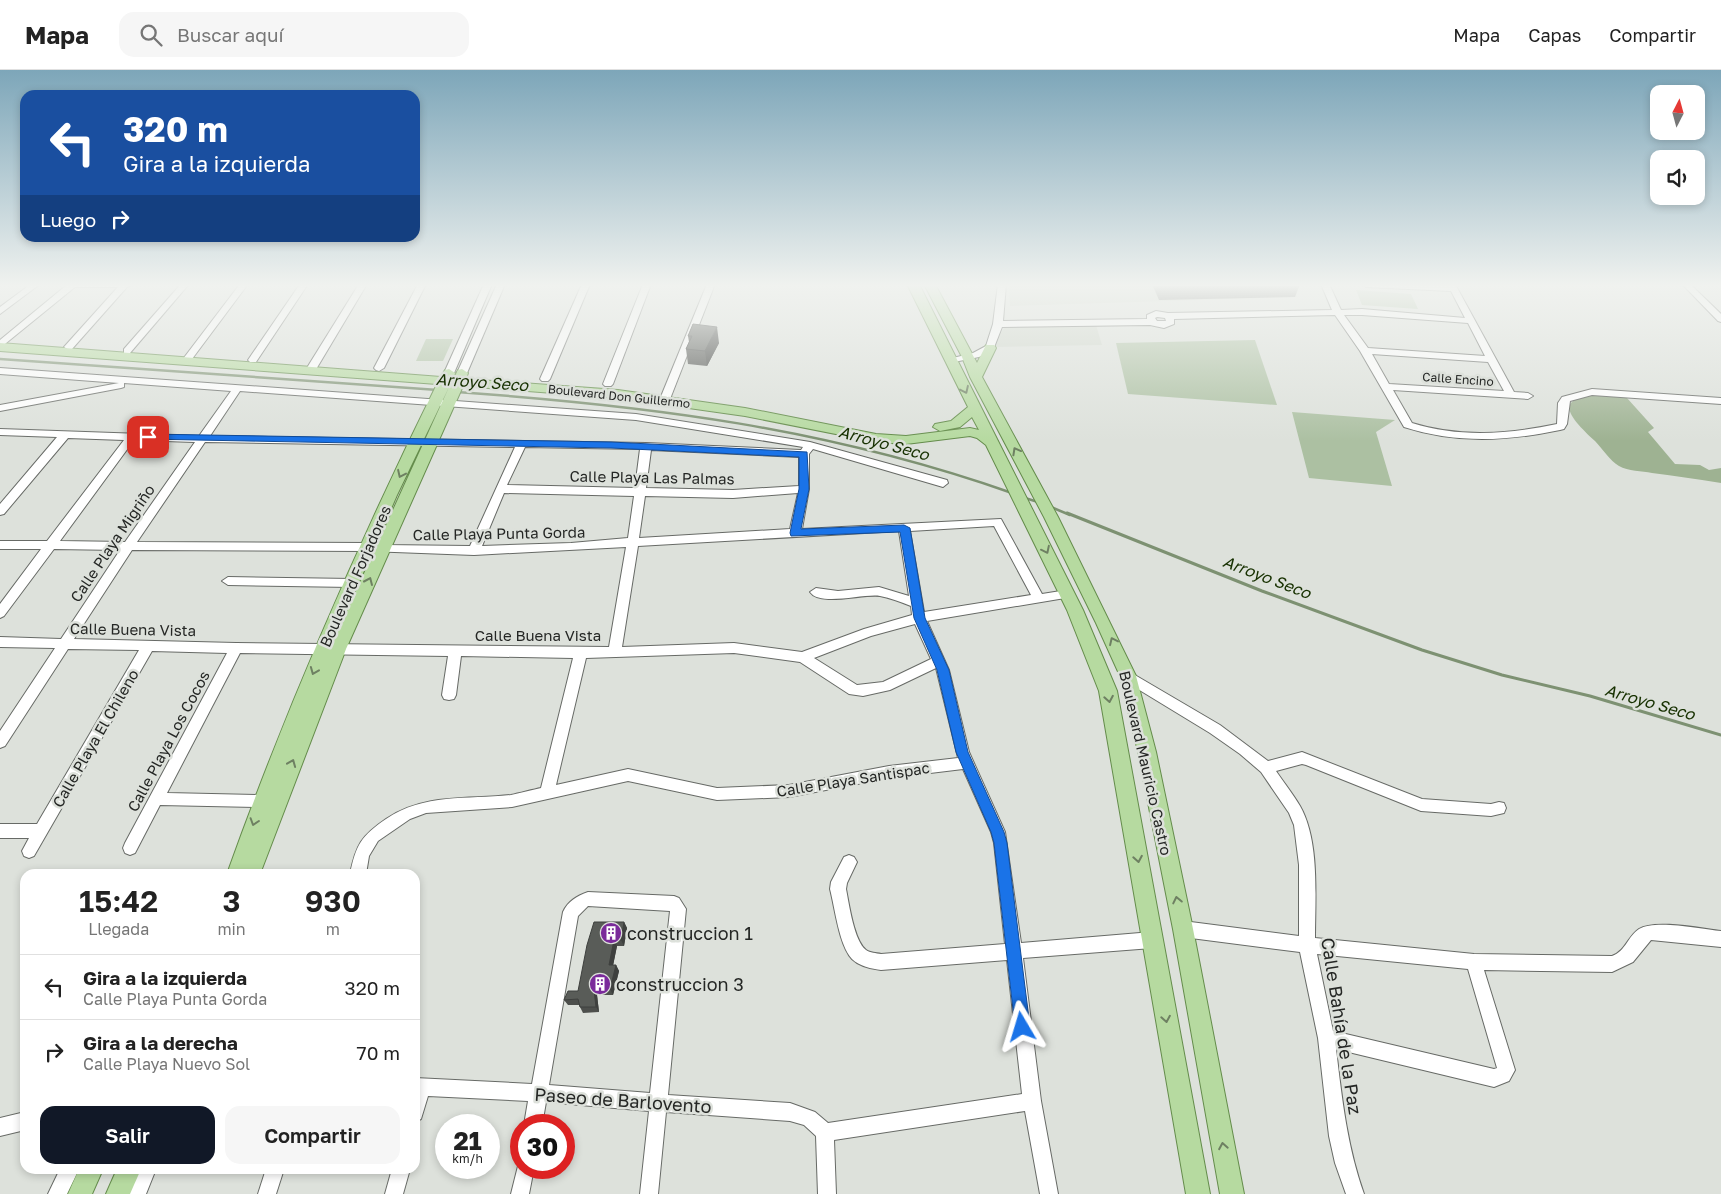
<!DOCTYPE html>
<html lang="es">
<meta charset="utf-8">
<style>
body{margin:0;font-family:"Golos Text",sans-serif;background:#f6f6f6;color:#222;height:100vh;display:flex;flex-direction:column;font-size:19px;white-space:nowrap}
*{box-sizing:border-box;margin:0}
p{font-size:16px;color:#767676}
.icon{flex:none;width:28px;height:28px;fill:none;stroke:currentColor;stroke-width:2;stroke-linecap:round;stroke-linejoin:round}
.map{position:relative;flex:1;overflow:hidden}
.sheet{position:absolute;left:20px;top:799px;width:400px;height:305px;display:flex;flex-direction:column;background:#fff;border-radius:15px;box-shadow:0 2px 8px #0003}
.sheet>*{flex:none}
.top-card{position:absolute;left:20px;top:20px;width:400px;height:152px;border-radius:15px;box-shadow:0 2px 8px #0003;background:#1a4fa0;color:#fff;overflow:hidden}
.needle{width:32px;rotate:6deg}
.tools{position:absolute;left:1650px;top:15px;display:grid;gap:10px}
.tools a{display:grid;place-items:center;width:55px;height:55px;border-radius:10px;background:#fff;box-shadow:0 2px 8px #0003;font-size:25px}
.speed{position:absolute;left:435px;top:1044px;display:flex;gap:10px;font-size:25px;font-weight:700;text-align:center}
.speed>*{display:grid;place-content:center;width:65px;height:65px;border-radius:50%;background:#fff;box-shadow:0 2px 8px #0003;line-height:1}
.speed small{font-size:12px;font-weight:400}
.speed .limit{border:8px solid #d22;background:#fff;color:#111}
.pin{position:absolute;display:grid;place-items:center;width:42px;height:42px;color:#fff;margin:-21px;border-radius:10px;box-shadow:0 2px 8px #0006}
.me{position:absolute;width:55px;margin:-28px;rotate:353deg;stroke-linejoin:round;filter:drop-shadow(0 0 4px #0008)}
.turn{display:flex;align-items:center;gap:18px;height:105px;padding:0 20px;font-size:22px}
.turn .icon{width:65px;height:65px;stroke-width:2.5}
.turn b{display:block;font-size:35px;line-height:42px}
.then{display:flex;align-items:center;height:48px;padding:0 20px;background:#0003;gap:10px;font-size:19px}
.eta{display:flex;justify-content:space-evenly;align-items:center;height:85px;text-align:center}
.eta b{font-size:30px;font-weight:600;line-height:35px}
.action{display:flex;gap:10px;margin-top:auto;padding:10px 20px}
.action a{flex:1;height:58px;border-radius:15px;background:#111827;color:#fff;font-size:20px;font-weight:600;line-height:58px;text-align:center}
.action a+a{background:#f6f6f6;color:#222}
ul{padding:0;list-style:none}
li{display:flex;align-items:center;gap:15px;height:65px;padding:0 20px;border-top:1px solid #e0e0e0}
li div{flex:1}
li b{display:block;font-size:19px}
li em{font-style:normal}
header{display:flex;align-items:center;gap:30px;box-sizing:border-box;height:70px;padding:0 25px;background:#fff;border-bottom:1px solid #e0e0e0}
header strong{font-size:24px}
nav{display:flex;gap:28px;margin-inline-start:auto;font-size:18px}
.search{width:350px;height:45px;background:#f6f6f6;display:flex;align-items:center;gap:12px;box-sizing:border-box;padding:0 18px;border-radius:15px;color:#767676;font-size:19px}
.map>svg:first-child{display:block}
</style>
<header>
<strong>Mapa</strong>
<div class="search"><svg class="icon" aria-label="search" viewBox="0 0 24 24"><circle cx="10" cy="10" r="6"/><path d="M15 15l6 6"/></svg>Buscar aquí</div>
<nav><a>Mapa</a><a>Capas</a><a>Compartir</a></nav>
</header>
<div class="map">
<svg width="1721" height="1124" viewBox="0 0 1721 1124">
<rect width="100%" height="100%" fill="#dde1db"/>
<g fill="#ced5ca">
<polygon points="1009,214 1292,214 1297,227 1010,236"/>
<polygon points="1096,255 1102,275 993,277 1005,256"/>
</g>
<g fill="#acc0a2">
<polygon points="1356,220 1411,224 1418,239 1362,235"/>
<polygon points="426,269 453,269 443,291 416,291"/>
<polygon points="1255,270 1277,335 1128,324 1116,273"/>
<polygon points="1292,342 1395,350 1376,362 1392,416 1309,408"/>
</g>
<path fill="#9eb292" d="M1604,325l23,3 27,30 -6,4 27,32 25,1 9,5 12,-2v15c-23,-4 -46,-7 -69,-10 -10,-2 -24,-2 -33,-7 -9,-5 -17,-18 -24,-25 -28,-26 -43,-45 9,-46z"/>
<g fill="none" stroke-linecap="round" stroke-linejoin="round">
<g stroke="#7d9172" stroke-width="2.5">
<polyline points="0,289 438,320"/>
<path d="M457,322c195,14 370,36 555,101"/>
<polyline points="1025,428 1038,432"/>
<polyline points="1051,437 1070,445"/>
</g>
<polyline stroke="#7d9172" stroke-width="3" points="1067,443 1262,521 1422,580 1502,605 1590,626 1721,665"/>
<g stroke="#676a66" stroke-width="2">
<g id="minor">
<polygon points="31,214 40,214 0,244 0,237"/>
<polygon points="68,214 133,214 127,217 72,279 69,280 64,277 118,217 75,217 0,278 0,270"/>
<polygon points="181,214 189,214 130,283 124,283 124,279"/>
<polygon points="240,214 248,214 189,293 183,293 183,289"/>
<polygon points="300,214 308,214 256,292 250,292 248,290"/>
<polygon points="359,214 367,214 315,301 313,303 307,303 305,301"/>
<polygon points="418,214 426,214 384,298 379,301 376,300 374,298"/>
<polygon points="484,214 492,214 454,303 452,305 446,305 444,303"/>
<polygon points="497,214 505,214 467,303 465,305 459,305 457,303"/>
<polygon points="582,214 590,214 550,309 548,311 542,311 540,309"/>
<polygon points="643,214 651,214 613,314 611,316 605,316 603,314"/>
<polygon points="707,214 715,214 670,329 665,332 661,331 660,329"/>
<path d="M998,214h8l-3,37 144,-2v-4l9,-4 12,2 164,-3 -11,-26h8l12,26 21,-1 103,9 -14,-27 -85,-4 -4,-3 86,2 -1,-2h8l59,108 14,1 5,3 -5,3 -135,-9 19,33c48,15 96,11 145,1l1,-21 4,-6 30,-8 129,9v6l-129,-9 -22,6 -3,23 -3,5 -4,1c-53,11 -103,14 -156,-3l-44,-76 -25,-36 -161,4v5l-10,4 -14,-3 -148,2 -9,23 -14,7 -30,6v-4l24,-6 13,-7 7,-22zM1344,245h18l106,8 17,33 -117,-8zM1157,247l8,1 1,3h-9l-2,-3zM1372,284l116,8 16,29 -115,-7z"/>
<polygon points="1682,214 1690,214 1721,244 1721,252 1718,251"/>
<path d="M0,298l636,46 174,28 137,38 1,3 -5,4 -130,-38 -4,5v35l-7,40 199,-10 41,75 25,-4 4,1 2,3 -2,3 -144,24 22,49 20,82 36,80 16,111 131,-11 6,3 2,5 -2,5 -6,3 -129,10 18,143 17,93h-18l-15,-83 -191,29 2,54h-18l-2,-58 -12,-11 -14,-4 -124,-9 -8,82h-18l9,-83 -103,-9 -4,23h-18l4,-24 -100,-5 -7,23 -6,3v-44l117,6 31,-172c5,-11 14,-16 25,-20l86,4 5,2 7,11 -18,186 122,8 25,9 13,11 194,-29 -15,-134 -126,10c-9,-1 -22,-4 -29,-11 -13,-14 -17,-51 -22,-70l1,-7 13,-25 5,-2 5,2 3,5 -10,21 -1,6c3,15 8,52 20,61 4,3 10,3 15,4l124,-10 -11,-101 -3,-11 -28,-63 -74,9 -100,19 -72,3 -89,-19 -116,26 -86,6 -16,6 -32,22 -9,15 -3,18h-16c6,-29 11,-38 36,-55 38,-26 82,-19 125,-24 10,-2 20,-5 30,-7l32,-130 -112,-2 -5,39 -2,4 -5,1 -5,-1 -2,-4 6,-39 -208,-3 -73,140 94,2 5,2 2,4 -2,4 -5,2 -101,-2 -25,48 -5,2 -5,-2 -2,-5 2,-5 102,-190 -75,-2 -118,205 -5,2 -5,-2 -2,-5 7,-13h-29v-14h37l102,-174 -71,-1 -63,97 -5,2v-17l55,-83 -55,-1v-10l61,2 59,-89 -66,-1 -50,67 -4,2v-14l41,-55h-41v-8h47l77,-101 -56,-2 -64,76 -4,1v-11l57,-67 -57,-2v-6l199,7 32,-45 -107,-8v4l-3,1 -121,23v-6l119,-22 -119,-9zM240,321l396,29 167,27 -2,3 -155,-7 -436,-7zM134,370l61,2 -70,100 -65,-1zM205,372l310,5 -45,99 -87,-1 -15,-2 -231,-1zM525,377l115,2 -5,39 -128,-3zM651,380l148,7v29l-66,4 -87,-2zM504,423l130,3 -6,42 -57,5 -89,3zM798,423l-8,36 -151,9 6,-42 88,2zM994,456l37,69 -107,17 -14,-81zM899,461l10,65 -30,-9 -41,4 -22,-3 -6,4c10,15 55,1 70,4 10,2 21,6 31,10l1,9 -48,14 -62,23 -68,-9 -112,4 16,-101zM626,477l-17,100 -373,-4 -162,-4 58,-89 236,1 106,4zM915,554l16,35 -48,23 -26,3 -43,-27 57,-22zM734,583l66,9 49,32 14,2 27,-6 46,-22 22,90 -69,8 -100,19 -72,3 -89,-19 -72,16 30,-127zM588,836l82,5 -20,182 -101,-8 29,-169z"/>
<polygon points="228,507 352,509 358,513 352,517 228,515 222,511"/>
<path d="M1128,601l92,54 48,36 34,-9 120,47 69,5 8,-2 5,1 2,5 -2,5 -13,3 -70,-5 -115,-46 -4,-1 -26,7c8,12 17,23 24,35 20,35 15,92 15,132l159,16 138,2c14,-5 16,-20 27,-27 16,-10 63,0 82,2v16l-70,-7 -18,22 -21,10 -128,-2 31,100 -6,11 -15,6 -158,-38c6,50 11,97 28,145h-18l-11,-31 -6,-27 -11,-98 -18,-86 -117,-15 -6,-3 -2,-5 2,-5 6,-3 116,15v-71l-5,-40 -5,-12 -28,-41 -21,-18 -30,-21 -87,-53 -1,-4 1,-4zM1317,884l151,15 29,99 -3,1 -161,-38z"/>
<polygon points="25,1042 25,1060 0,1066 0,1048"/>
<polygon points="521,1090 521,1098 534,1098 529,1124 511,1124 519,1092"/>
<polygon points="60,1099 79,1099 67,1124 48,1124"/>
<polygon points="138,1099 156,1099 146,1124 128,1124"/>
<polygon points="266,1099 284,1099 276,1124 258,1124"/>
<polygon points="392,1099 410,1099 403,1124 385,1124"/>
</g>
</g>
<g stroke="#648c4b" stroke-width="2">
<g id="major">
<path d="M907,214h12l164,326 34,81 93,503h-24l-87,-503 -32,-81 -81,-165 -9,-7 -7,-2 -64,8 -30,-2 -131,-26 -127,-18 -155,-12 -117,263 -86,225h-33c60,-168 131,-330 210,-490l-437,-33v-8l441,34 4,-7 4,-1 6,4 -1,5 4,-8 4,-1 6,4 -2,6 152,11 127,18 131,26 30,2 64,-8 9,2 -7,-13 -12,10 -20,4 -7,-4 2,-3 16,-3 17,-14zM450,315l-114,250 61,-140z"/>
<polygon points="924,214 935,214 977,293 986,275 994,275 996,278 982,307 1058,447 1136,606 1156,682 1193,859 1244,1124 1220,1124 1173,859 1138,682 1120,606 1096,553 1044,447 970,307 962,287"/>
<polygon points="79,1099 103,1099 92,1124 68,1124"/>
<polygon points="117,1099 141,1099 130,1124 106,1124"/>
</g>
</g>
<use href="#minor" fill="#fff" fill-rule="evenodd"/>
<use href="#major" fill="#b6daa0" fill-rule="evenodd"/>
</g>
<g fill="#4d4f4c">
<polygon points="1152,214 1300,214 1295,227 1159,230"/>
<polygon points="693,254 719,273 707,296 688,294 686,279 689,272 688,266"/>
<polygon points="624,852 627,858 624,876 617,876 613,895 616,895 619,901 613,925 597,925 599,942 583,943 579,935 568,935 564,930 578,921"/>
</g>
<g fill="#3e403e">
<polygon points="717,257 719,273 707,296 705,281"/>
<polygon points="624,852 627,858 624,876 621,870"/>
<polygon points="614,870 617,876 612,901 609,895"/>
<polygon points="616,895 619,901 613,925 610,919"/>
<polygon points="594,920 597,925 599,942 596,937"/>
</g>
<g fill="#595c58" stroke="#3e403e">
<polygon points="693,254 717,257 705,281 686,279 692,266 688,266"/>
<polygon points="594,852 624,852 621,870 614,870 609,895 616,895 610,919 594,920 596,937 580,937 578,929 564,930 568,921 578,921 587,875"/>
</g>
<defs><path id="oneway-chevron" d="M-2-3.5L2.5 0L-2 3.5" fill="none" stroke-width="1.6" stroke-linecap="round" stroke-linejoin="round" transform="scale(1.25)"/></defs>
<g stroke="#6e8062">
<use href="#oneway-chevron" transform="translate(965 320) rotate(65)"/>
<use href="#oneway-chevron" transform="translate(1016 381) rotate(-119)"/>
<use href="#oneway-chevron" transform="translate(401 404) rotate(115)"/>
<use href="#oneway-chevron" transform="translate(1046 480) rotate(64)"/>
<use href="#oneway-chevron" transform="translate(369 511) rotate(-66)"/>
<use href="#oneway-chevron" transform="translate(1113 571) rotate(-115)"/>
<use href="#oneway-chevron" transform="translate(314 601) rotate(112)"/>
<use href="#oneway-chevron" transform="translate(1109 629) rotate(80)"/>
<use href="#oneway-chevron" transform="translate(292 693) rotate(-68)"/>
<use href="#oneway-chevron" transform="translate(254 752) rotate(108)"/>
<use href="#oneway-chevron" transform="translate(1138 789) rotate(80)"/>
<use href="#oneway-chevron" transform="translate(1177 830) rotate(-102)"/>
<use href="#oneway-chevron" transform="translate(1166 949) rotate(80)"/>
<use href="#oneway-chevron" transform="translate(1223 1076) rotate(-100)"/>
</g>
<linearGradient id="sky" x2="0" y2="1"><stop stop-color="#7da6b9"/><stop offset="0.58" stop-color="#f0f2ef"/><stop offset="1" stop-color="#f0f2ef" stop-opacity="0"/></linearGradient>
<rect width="1721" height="371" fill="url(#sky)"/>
<polygon fill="#1a73e8" stroke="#114b97" points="148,364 611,372 807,382 809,419 801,459 904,455 910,458 925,548 949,600 968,682 1004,762 1007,773 1030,957 1028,962 1022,965 1017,962 1015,957 994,773 991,762 956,682 937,600 914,548 900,462 791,466 790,463 799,419 799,387 611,378 145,369 145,365"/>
<defs>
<g id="building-disc" transform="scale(1.125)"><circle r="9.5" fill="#7a2a9a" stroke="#dde1db"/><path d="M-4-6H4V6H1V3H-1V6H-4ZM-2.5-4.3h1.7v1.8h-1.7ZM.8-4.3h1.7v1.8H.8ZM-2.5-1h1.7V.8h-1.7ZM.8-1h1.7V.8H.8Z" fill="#fff"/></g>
</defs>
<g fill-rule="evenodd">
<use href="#building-disc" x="611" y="863"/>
<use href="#building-disc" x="600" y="914"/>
</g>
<g text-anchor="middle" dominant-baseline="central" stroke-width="5" stroke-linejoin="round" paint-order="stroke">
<g font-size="12" fill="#252725" stroke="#dde1db">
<text transform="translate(1458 309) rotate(4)">Calle Encino</text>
<text transform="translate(619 326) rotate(6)">Boulevard Don Guillermo</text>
</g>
<g font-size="15" fill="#252725" stroke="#dde1db">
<text transform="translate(652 407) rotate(1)">Calle Playa Las Palmas</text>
<text transform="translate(499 463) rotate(-1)">Calle Playa Punta Gorda</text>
<text transform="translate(112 473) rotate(-56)">Calle Playa Migriño</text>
<text transform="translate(355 506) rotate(-66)">Boulevard Forjadores</text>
<text transform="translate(133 559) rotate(1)">Calle Buena Vista</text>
<text x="538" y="565">Calle Buena Vista</text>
<text transform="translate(95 668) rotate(-60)">Calle Playa El Chileno</text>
<text transform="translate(168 671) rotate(-62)">Calle Playa Los Cocos</text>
<text transform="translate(1146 693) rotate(77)">Boulevard Mauricio Castro</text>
<text transform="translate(853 709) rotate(-9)">Calle Playa Santispac</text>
</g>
<g font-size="16" font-style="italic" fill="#173101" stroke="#dde1db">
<text transform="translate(482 312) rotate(4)">Arroyo Seco</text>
<text transform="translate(884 373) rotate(15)">Arroyo Seco</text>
<text transform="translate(1267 507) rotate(21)">Arroyo Seco</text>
<text transform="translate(1650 632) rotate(16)">Arroyo Seco</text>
</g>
<g font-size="18" fill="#252725" stroke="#dde1db" text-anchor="start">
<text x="627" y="863">construccion 1</text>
<text x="616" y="914">construccion 3</text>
</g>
<g font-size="18" fill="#252725" stroke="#dde1db">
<text transform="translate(1342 956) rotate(81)">Calle Bahía de la Paz</text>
<text transform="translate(623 1030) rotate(4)">Paseo de Barlovento</text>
</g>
</g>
</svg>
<div class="tools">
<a><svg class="needle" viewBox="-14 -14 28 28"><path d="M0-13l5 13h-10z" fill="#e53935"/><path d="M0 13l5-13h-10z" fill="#767676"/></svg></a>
<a><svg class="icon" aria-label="sound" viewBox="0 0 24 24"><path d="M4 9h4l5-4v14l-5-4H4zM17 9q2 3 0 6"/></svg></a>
</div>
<div class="speed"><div>21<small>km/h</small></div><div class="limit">30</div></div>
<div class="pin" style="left:148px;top:367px;background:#d93025"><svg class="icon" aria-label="arrive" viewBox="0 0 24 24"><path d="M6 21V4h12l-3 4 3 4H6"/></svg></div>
<svg class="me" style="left:1022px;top:957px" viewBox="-20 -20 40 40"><path d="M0-17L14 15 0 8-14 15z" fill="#1a73e8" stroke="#fff" stroke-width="4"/></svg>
<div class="top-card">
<div class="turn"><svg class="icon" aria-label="left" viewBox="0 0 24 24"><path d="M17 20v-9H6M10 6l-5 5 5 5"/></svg><div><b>320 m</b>Gira a la izquierda</div></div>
<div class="then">Luego<svg class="icon" aria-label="right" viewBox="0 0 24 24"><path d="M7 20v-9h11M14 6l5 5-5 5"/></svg></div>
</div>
<section class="sheet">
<div class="eta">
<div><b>15:42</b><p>Llegada</p></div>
<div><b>3</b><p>min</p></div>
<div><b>930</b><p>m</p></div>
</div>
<ul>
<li><svg class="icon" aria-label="left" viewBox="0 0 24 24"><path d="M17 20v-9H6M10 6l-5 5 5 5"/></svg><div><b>Gira a la izquierda</b><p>Calle Playa Punta Gorda</p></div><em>320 m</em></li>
<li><svg class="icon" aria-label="right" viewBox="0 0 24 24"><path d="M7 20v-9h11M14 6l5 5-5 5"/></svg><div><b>Gira a la derecha</b><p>Calle Playa Nuevo Sol</p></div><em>70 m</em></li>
</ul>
<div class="action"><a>Salir</a><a>Compartir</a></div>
</section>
</div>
